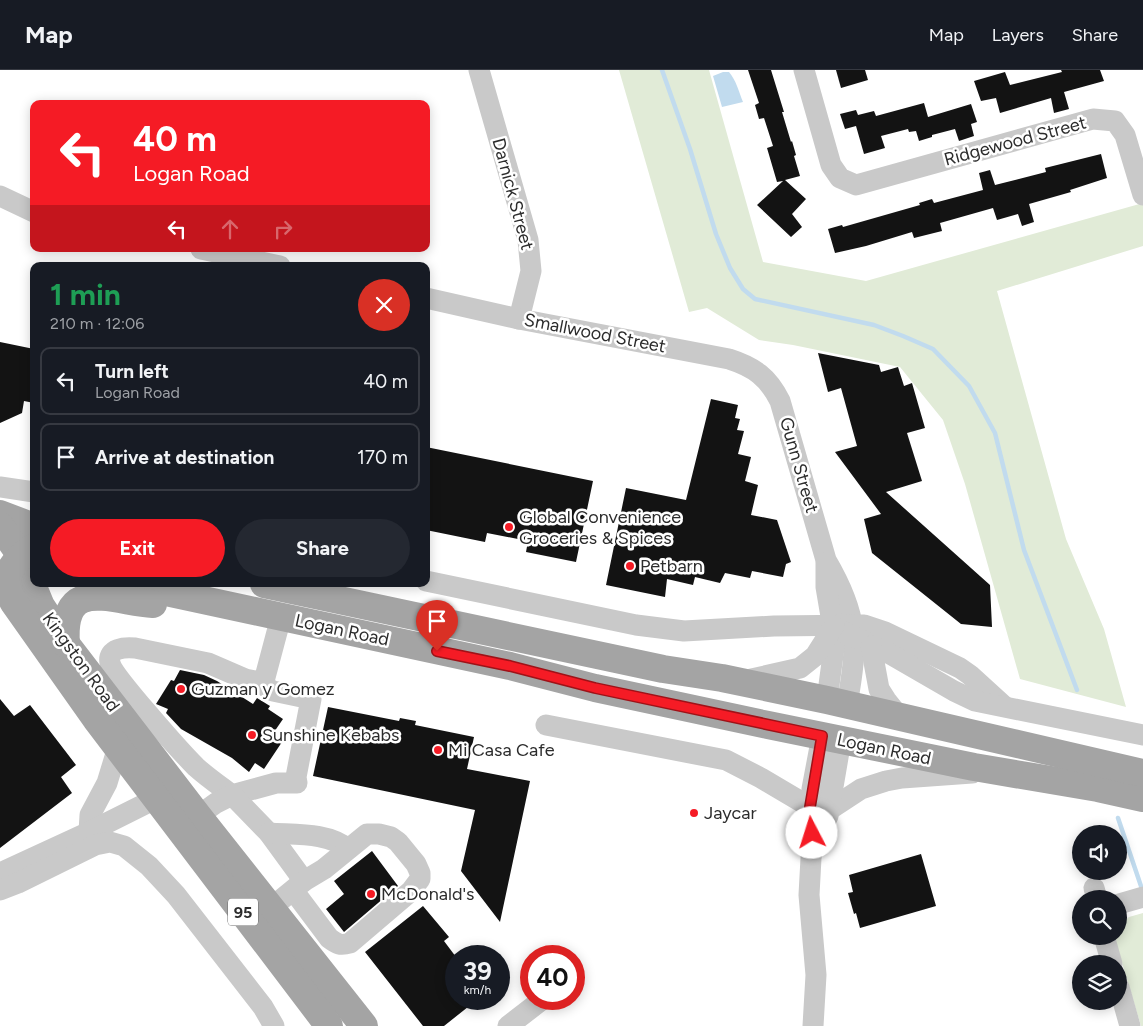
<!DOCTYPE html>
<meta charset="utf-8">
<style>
body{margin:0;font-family:Figtree,sans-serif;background:#242831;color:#f1f3f6;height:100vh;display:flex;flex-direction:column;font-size:19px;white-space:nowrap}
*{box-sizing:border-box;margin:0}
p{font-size:16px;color:#9ea1a6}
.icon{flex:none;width:28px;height:28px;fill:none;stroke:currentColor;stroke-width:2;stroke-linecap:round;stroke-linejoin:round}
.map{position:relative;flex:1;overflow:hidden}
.details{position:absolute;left:30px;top:192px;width:400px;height:325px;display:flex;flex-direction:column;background:#171b24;border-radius:10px;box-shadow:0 2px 12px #0003}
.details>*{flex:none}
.hud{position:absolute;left:30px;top:30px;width:400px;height:152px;border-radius:10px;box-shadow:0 2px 12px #0003;background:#f51b25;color:#fff;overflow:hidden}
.fabs{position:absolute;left:1072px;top:755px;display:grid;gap:10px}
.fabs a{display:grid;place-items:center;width:55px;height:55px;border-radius:50%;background:#171b24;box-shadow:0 2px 12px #0003;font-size:25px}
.speed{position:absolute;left:445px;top:875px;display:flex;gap:10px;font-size:25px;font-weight:700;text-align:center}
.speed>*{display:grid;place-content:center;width:65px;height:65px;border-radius:50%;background:#171b24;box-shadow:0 2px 12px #0003;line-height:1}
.speed small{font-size:12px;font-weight:400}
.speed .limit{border:8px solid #d22;background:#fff;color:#111}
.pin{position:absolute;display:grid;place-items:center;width:42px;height:42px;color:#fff;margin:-51px -21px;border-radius:50% 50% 50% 0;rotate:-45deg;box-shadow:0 0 5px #0007}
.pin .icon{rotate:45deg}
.me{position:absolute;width:55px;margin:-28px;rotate:355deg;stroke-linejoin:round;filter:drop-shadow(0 0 4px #0008)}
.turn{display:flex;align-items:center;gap:18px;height:105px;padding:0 20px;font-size:22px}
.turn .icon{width:65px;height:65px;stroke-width:2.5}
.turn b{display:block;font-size:35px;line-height:42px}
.lanes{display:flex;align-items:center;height:48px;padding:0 20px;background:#0003;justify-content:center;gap:25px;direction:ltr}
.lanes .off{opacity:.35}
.round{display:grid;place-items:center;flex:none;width:52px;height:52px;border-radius:26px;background:#242831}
.head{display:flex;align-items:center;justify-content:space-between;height:85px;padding:0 20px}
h1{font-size:30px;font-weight:700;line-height:38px;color:#1e9e55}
.button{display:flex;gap:10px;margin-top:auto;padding:10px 20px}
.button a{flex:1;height:58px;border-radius:30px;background:#f51b25;color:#fff;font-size:20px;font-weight:700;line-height:58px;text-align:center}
.button a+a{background:#242831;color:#f1f3f6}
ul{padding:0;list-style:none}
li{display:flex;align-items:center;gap:15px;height:68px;margin:0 10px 8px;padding:0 10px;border:2px solid #363941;border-radius:10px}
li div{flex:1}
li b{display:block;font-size:19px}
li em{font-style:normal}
header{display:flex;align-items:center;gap:30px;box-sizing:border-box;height:70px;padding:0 25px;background:#171b24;border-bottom:1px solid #363941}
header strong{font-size:24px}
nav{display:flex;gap:28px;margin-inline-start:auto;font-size:18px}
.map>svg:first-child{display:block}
</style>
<header>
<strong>Map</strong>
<nav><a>Map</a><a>Layers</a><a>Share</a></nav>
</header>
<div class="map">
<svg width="1143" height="956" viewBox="0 0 1143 956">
<rect width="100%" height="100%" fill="#fff"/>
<g fill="#e1ebd7">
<polygon points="619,0 709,0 763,192 866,211 1143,133 1143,176 997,221 1066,469 1104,559 1126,637 1020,609 965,414 943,350 900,297 793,275 759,270 707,238 689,242"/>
<polygon points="1143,843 1143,956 1141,956 1114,866 1119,866 1119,856 1129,847"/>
</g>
<path fill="#c1dbee" d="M723,2h6c7,8 10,20 14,30l-21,5 -9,-31z"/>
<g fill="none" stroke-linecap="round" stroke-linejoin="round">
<g stroke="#c1dbee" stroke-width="4.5">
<polyline points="662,0 690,79 716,164 730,198 743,219 755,229 874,255 903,266 933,279 969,316 995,363 1024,480 1077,620"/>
<polyline points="1118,748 1143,822"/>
</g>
</g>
<g fill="#131313">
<polygon points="748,0 771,0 784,42 782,42 791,72 792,71 796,85 794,86 800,106 785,110 806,129 792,144 802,157 791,167 757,135 783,111 777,112 767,78 773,76 764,48 759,49 755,35 759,33"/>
<polygon points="836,0 865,0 868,10 841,18"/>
<polygon points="1061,0 1100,0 1104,11 1064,22 1069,39 1054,43 1051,28 1000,43 996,28 981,31 974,11 1005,2 1010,15 1062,2"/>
<polygon points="924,33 928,47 971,34 977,52 971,54 974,66 959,71 955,59 932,65 932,67 919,71 916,61 909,62 908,59 881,66 885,78 864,84 856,56 845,59 840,44 856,40 858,45 874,41 876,46"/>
<polygon points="1101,84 1107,108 1070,120 1071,122 1029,134 1034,152 1022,156 1018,144 997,150 993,138 940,153 942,161 914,168 912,162 866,176 835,183 828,159 842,155 843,157 920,135 919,133 932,129 934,133 983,120 979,103 990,100 995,115 1046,102 1045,98"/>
<polygon points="0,272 34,279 34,333 24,331 22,343 0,353"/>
<polygon points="818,283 879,295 881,302 898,297 904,316 912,313 925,358 907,363 922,411 886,422 990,515 992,557 961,554 872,483 864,449 881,444 835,382 857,376 841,318 828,322"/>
<polygon points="711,329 738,335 735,348 740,349 737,360 744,361 738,384 751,387 745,411 758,415 751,445 777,450 791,492 786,494 783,507 752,501 750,508 725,503 720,513 695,507 693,515 667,509 665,527 606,515 626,418 686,430"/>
<polygon points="426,377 593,411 576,492 526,482 528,471 487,463 485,472 426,460"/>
<polygon points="180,600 204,605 217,611 253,634 257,628 270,636 268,639 283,649 272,665 282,672 264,699 255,693 249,702 232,688 181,659 166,643 168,639 156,634 171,610 174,611"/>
<polygon points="0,629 14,646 30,635 76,695 61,707 72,723 0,778"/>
<polygon points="328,637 399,651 400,648 416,651 415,655 474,667 467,699 530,711 500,852 461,801 475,740 313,706"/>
<polygon points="372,781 398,816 344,862 326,839 344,824 334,811"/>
<polygon points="921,784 936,836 860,858 856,843 854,844 848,823 853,822 849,805"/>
<polygon points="423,836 449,867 444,871 456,887 456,929 478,929 444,956 423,956 365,882"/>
</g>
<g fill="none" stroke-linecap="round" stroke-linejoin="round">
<g stroke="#c9c9c9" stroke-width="21">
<polyline points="479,0 528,170 531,201 519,249"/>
<polyline points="804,0 831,95 840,108 856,115 1093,49 1115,51 1125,65 1143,125"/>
<polyline points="0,126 34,142"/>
<polyline points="201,179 280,196"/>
<path d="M426,228l93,21 210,40c25,8 39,18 51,42l46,159c33,56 32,83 21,145"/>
<polyline points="0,417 34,422"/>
<polyline points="826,493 826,517 835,570 827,630"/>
<polyline points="426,511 636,555 684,561 774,556 864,555 885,562 960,598 970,605 1004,636"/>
<polyline points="844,562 890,584 954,621 975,631 1143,665"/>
<polyline points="871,576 879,619 886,630 898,645"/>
<polyline points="747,610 800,598 815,586 834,556"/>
<path d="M265,613l-20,-4 -37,-16 -73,-15c-10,-1 -28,0 -25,15 3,13 72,90 86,104 11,10 24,19 36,28l44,-12h21l-1,-6 15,-78 -38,-8 -7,-4 -2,-6 17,-64"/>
<polyline points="546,655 726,690 761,708 810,737 829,740 861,719 886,711 902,708 972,703"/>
<polyline points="198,746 216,733 232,725 269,763 304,811"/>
<polyline points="810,751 812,719 822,666"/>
<polyline points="89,762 90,745 107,713 118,677"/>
<path d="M269,763c25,2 59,-1 79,16"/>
<polyline points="0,803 89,762 169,722"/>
<polyline points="1094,818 1097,829"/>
<polyline points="0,820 18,813 95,775 110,772 124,776 149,796 176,825 263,937 274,956"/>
<polyline points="1119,834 1143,827"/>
<path d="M271,838l33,-27 20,-12 43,-35h12l12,3 7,5 18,22 4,9v6l-9,12 -61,52c-10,3 -13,1 -21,-5l-36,-48"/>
<polyline points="1104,866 1112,894"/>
<polyline points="1119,917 1130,956"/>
<polyline points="508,956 543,929"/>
<polyline points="813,956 816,905 809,825 811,788 813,776 828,746 841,670"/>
</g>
<g stroke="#a4a4a4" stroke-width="28">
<polyline points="0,444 34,457"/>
<polyline points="0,456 19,483 41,536 66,574 198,746 364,956"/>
<path d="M32,478c-22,15 -32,30 -18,55l82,116 233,307"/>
<polyline points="129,514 510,596 595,618 768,655 974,697 1098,718 1143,728"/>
<polyline points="264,514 663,599 722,608 827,630 1143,703"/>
<path d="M66,574c-5,-69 45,-43 87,-40"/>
</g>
</g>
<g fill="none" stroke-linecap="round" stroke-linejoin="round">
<g stroke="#9f1218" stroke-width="12">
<polyline id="route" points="437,581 510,596 595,618 822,666 810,737 812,763"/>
</g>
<use href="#route" stroke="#f51b25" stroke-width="9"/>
</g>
<g fill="#f51b25" stroke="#fff" stroke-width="2">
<circle cx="509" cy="457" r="5"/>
<circle cx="630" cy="496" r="5"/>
<circle cx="181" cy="619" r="5"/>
<circle cx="252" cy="665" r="5"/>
<circle cx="438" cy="680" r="5"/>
<circle cx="694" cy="743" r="5"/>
<circle cx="371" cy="824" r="5"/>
</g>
<g text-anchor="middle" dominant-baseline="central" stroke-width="5" stroke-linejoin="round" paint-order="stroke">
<rect fill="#fff" stroke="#6b6b6b" stroke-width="1" x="228" y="828.5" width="30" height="27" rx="4"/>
<g font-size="16" font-weight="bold" fill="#2c2c2c">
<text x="243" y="842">95</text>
</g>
<g font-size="18" fill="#2c2c2c" stroke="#fff">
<text transform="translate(1015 71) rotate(-15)">Ridgewood Street</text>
<text transform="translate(513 124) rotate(75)">Darnick Street</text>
<text transform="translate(595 263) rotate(11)">Smallwood Street</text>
<text transform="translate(799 395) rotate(74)">Gunn Street</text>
<text transform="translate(342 560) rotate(12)">Logan Road</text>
<text transform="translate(81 592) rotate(54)">Kingston Road</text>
<text transform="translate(884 679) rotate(12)">Logan Road</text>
</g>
<g font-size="18" fill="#2c2c2c" stroke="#fff" text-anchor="start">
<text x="519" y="447">Global Convenience<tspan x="519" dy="21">Groceries &amp; Spices</tspan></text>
<text x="640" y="496">Petbarn</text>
<text x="191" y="619">Guzman y Gomez</text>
<text x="262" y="665">Sunshine Kebabs</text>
<text x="448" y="680">Mi Casa Cafe</text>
<text x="704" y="743">Jaycar</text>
<text x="381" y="824">McDonald's</text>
</g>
</g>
</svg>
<div class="fabs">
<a><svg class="icon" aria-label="sound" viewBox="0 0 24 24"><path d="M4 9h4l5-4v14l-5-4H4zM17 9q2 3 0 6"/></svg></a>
<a><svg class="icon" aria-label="search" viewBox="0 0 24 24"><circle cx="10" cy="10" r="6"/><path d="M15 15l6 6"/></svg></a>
<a><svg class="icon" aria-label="layers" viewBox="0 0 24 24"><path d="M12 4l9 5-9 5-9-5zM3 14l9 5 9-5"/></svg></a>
</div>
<div class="speed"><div>39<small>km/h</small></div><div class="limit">40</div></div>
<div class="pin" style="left:437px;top:581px;background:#d93025"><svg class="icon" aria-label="arrive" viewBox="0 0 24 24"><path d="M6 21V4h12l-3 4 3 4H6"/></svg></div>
<svg class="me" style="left:812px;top:763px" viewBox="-20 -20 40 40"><circle r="19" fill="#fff"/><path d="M0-13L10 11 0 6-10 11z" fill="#f51b25"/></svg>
<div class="hud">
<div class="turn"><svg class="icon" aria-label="left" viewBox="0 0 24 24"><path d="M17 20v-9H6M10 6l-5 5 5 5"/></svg><div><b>40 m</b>Logan Road</div></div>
<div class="lanes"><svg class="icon" aria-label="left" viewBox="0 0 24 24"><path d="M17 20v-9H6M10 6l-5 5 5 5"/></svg><svg class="icon off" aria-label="ahead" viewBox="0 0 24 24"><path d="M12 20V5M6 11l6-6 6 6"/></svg><svg class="icon off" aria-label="right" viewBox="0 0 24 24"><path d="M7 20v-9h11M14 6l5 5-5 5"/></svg></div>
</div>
<section class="details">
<div class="head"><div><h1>1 min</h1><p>210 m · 12:06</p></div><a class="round" style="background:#d93025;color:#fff"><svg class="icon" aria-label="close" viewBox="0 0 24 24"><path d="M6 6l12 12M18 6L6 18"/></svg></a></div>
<ul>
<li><svg class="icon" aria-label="left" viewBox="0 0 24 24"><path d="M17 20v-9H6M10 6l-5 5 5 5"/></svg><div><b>Turn left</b><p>Logan Road</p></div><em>40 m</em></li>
<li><svg class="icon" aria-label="arrive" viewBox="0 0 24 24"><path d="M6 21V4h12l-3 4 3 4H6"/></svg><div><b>Arrive at destination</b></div><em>170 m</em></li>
</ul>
<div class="button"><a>Exit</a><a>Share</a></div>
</section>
</div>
